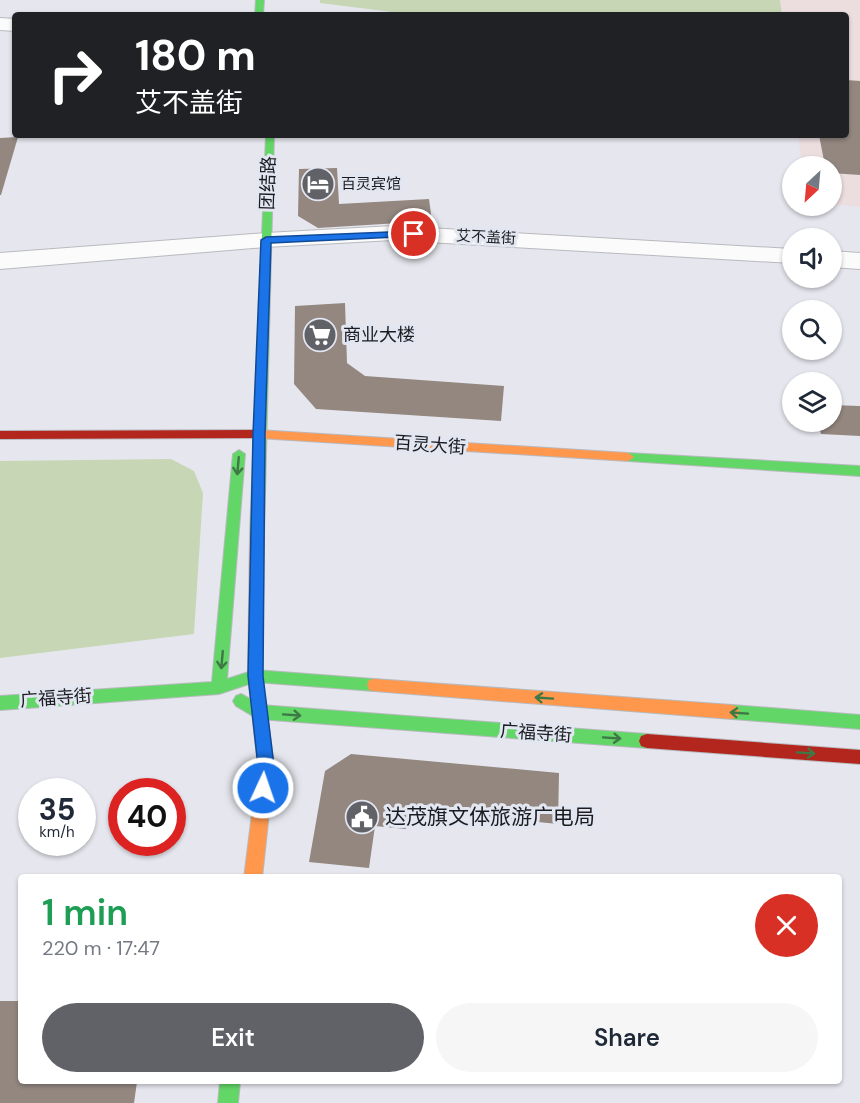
<!DOCTYPE html>
<meta charset="utf-8">
<style>
body{margin:0;font-family:"DM Sans","Noto Sans SC",sans-serif;background:#f6f6f7;color:#1f2937;height:100vh;display:flex;flex-direction:column;font-size:22px;white-space:nowrap}
*{box-sizing:border-box;margin:0}
p{font-size:20px;color:#747a83}
.icon{flex:none;width:33px;height:33px;fill:none;stroke:currentColor;stroke-width:2;stroke-linecap:round;stroke-linejoin:round}
.map{position:relative;flex:1;overflow:hidden}
.side{position:absolute;left:18px;top:874px;width:824px;height:210px;display:flex;flex-direction:column;background:#fff;border-radius:6px;box-shadow:0 2px 4px #0004}
.side>*{flex:none}
.hud{position:absolute;left:12px;top:12px;width:837px;height:126px;border-radius:6px;box-shadow:0 2px 4px #0004;background:#202124;color:#fff;overflow:hidden}
.needle{width:39px;rotate:206deg}
.tools{position:absolute;left:782px;top:156px;display:grid;gap:12px}
.tools a{display:grid;place-items:center;width:60px;height:60px;border-radius:50%;background:#fff;box-shadow:0 2px 4px #0004;font-size:30px}
.speed{position:absolute;left:18px;top:778px;display:flex;gap:12px;font-size:30px;font-weight:700;text-align:center}
.speed>*{display:grid;place-content:center;width:78px;height:78px;border-radius:50%;background:#fff;box-shadow:0 2px 4px #0004;line-height:1}
.speed small{font-size:15px;font-weight:400}
.speed .limit{border:9px solid #d22;background:#fff;color:#111}
.pin{position:absolute;display:grid;place-items:center;width:51px;height:51px;color:#fff;margin:-26px;border:3px solid #fff;border-radius:50%;box-shadow:0 2px 6px #0007}
.me{position:absolute;width:66px;margin:-33px;rotate:3deg;stroke-linejoin:round;filter:drop-shadow(0 0 4px #0008)}
.turn{display:flex;align-items:center;gap:21px;height:126px;padding:0 24px;font-size:27px}
.turn .icon{width:78px;height:78px;stroke-width:2.5}
.turn b{display:block;font-size:42px;line-height:51px}
.round{display:grid;place-items:center;flex:none;width:63px;height:63px;border-radius:32px;background:#f6f6f7}
.summary{display:flex;align-items:center;justify-content:space-between;height:102px;padding:0 24px}
h1{font-size:36px;font-weight:600;line-height:45px;color:#1e9e55}
.action{display:flex;gap:12px;margin-top:auto;padding:12px 24px}
.action a{flex:1;height:69px;border-radius:36px;background:#616267;color:#fff;font-size:24px;font-weight:600;line-height:69px;text-align:center}
.action a+a{background:#f6f6f7;color:#1f2937}
.map>svg:first-child{display:block}
</style>
<div class="map">
<svg width="860" height="1103" viewBox="0 0 860 1103">
<rect width="100%" height="100%" fill="#e6e7ee"/>
<polygon fill="#ecdddf" points="780,0 860,0 860,207 831,204 831,166 802,166 798,135 846,135 846,15 782,15"/>
<g fill="#c7d6b4">
<polygon points="320,0 780,0 782,15 416,15 320,3"/>
<polygon points="171,459 194,471 203,493 194,634 0,658 0,461"/>
</g>
<g fill="#938780">
<polygon points="846,80 860,81 860,175 831,173 831,166 825,166 819,135 846,135"/>
<polygon points="18,137 1,195 0,195 0,138"/>
<polygon points="337,168 339,204 429,199 432,221 318,228 298,216 299,169"/>
<polygon points="345,303 347,363 365,376 504,386 501,421 316,409 294,384 295,306"/>
<polygon points="831,405 860,406 860,436 821,434 818,422 831,422"/>
<polygon points="351,754 559,773 558,824 408,809 406,829 375,826 369,868 309,862 325,771"/>
<polygon points="0,1001 21,1001 21,1082 137,1082 134,1103 0,1103"/>
</g>
<g fill="none" stroke-linecap="round" stroke-linejoin="round">
<g stroke="#b9babf" stroke-width="2">
<g id="street">
<polygon points="0,18 15,19 15,31 0,30"/>
<polygon points="393,226 792,249 792,263 393,240 266,247 0,269 0,253 266,233"/>
<polygon points="831,251 860,253 860,269 831,267"/>
</g>
</g>
<g stroke="#b9babf" stroke-width="2">
<g id="fast">
<polygon points="256,0 264,0 263,15 255,15"/>
<polygon points="266,135 274,135 264,534 257,539 250,534"/>
<polygon points="239,450 245,454 227,679 255,670 374,679 379,680 381,685 379,690 374,691 255,682 219,694 0,710 0,696 212,682 233,454"/>
<polygon points="628,453 860,466 860,476 628,461 622,457"/>
<polygon points="241,694 261,705 647,734 653,736 655,741 653,746 647,748 258,719 236,706 233,701 236,696"/>
<polygon points="732,705 860,715 860,729 732,719 727,717 724,712 727,707"/>
<polygon points="220,1082 240,1082 238,1103 218,1103"/>
</g>
</g>
<g stroke="#b9babf" stroke-width="2">
<g id="slow">
<polygon points="258,430 628,453 634,457 628,461 258,438 252,434"/>
<polygon points="257,529 264,534 262,676 274,766 262,878 244,878 258,766 248,676 250,534"/>
<polygon points="374,679 732,705 737,707 740,712 737,717 732,719 374,691 369,690 367,685 369,680"/>
</g>
</g>
<g stroke="#b9babf" stroke-width="2">
<g id="jam">
<polygon points="258,430 264,434 258,438 0,439 0,431"/>
<polygon points="647,734 860,750 860,764 647,748 641,746 639,741 641,736"/>
</g>
</g>
<use href="#street" fill="#fbfbfc" fill-rule="evenodd"/>
<use href="#fast" fill="#63d668" fill-rule="evenodd"/>
<use href="#slow" fill="#ff974d" fill-rule="evenodd"/>
<use href="#jam" fill="#b3261e" fill-rule="evenodd"/>
</g>
<defs><path id="oneway-shaft" d="M-6 0H5M1.5-3L5.5 0L1.5 3" fill="none" stroke-width="1.6" stroke-linecap="round" stroke-linejoin="round" transform="scale(1.5)"/></defs>
<g stroke="#3e7844">
<use href="#oneway-shaft" transform="translate(238 466) rotate(95)"/>
<use href="#oneway-shaft" transform="translate(222 660) rotate(95)"/>
<use href="#oneway-shaft" transform="translate(544 698) rotate(-176)"/>
<use href="#oneway-shaft" transform="translate(739 713) rotate(-176)"/>
<use href="#oneway-shaft" transform="translate(292 715) rotate(4)"/>
<use href="#oneway-shaft" transform="translate(612 738) rotate(4)"/>
<use href="#oneway-shaft" transform="translate(806 753) rotate(4)"/>
</g>
<polygon fill="#1a73e8" stroke="#114b97" stroke-width="1.5" points="414,231 417,232 417,236 271,243 265,434 263,676 274,766 269,793 263,796 257,793 255,788 258,766 248,676 253,434 261,240 266,237"/>
<defs>
<g id="hotel-disc" transform="scale(1.725)"><circle r="9.5" fill="#616267" stroke="#e2e6f1"/><path d="M-6-4.5h1.5V1H6V5H4.5V3h-9V5H-6ZM-4 0a1.8 1.8 0 1 1 3.6 0ZM.5 0V-2.5h3Q6-2.5 6 0Z" fill="#fff"/></g>
<g id="supermarket-disc" transform="scale(1.725)"><circle r="9.5" fill="#616267" stroke="#e2e6f1"/><path d="M-6-5.5h2.5l.6 2H6L4.5 2H-2.5L-4.4-4H-6ZM-1.5 3.2a1.3 1.3 0 1 0 .1 0ZM3 3.2a1.3 1.3 0 1 0 .1 0Z" fill="#fff"/></g>
<g id="civic-disc" transform="scale(1.725)"><circle r="9.5" fill="#616267" stroke="#e2e6f1"/><path d="M-.6-6.5H3V-4.5H.6V-3L4-1V1h2V6H-6V1h2V-1L-.6-3ZM-1.2 2.5V6h2.4V2.5Z" fill="#fff"/></g>
</defs>
<g fill-rule="evenodd">
<use href="#hotel-disc" x="318" y="184"/>
<use href="#supermarket-disc" x="320" y="335"/>
<use href="#civic-disc" x="362" y="817"/>
</g>
<g text-anchor="middle" dominant-baseline="central" stroke-width="6" stroke-linejoin="round" paint-order="stroke">
<g font-size="15" fill="#1a1b1f" stroke="#e2e6f1" text-anchor="start">
<text x="341" y="184">百灵宾馆</text>
</g>
<g font-size="15" fill="#1a1b1f" stroke="#e2e6f1">
<text transform="translate(486 237) rotate(3)">艾不盖街</text>
</g>
<g font-size="18" fill="#1a1b1f" stroke="#e2e6f1">
<text transform="translate(268 183) rotate(-88)">团结路</text>
<text transform="translate(430 445) rotate(4)">百灵大街</text>
<text transform="translate(56 698) rotate(-4)">广福寺街</text>
<text transform="translate(536 733) rotate(4)">广福寺街</text>
</g>
<g font-size="18" fill="#1a1b1f" stroke="#e2e6f1" text-anchor="start">
<text x="343" y="335">商业大楼</text>
</g>
<g font-size="21" fill="#1a1b1f" stroke="#e2e6f1" text-anchor="start">
<text x="385" y="817">达茂旗文体旅游广电局</text>
</g>
</g>
</svg>
<div class="tools">
<a><svg class="needle" viewBox="-14 -14 28 28"><path d="M0-13l5 13h-10z" fill="#e53935"/><path d="M0 13l5-13h-10z" fill="#747a83"/></svg></a>
<a><svg class="icon" aria-label="sound" viewBox="0 0 24 24"><path d="M4 9h4l5-4v14l-5-4H4zM17 9q2 3 0 6"/></svg></a>
<a><svg class="icon" aria-label="search" viewBox="0 0 24 24"><circle cx="10" cy="10" r="6"/><path d="M15 15l6 6"/></svg></a>
<a><svg class="icon" aria-label="layers" viewBox="0 0 24 24"><path d="M12 4l9 5-9 5-9-5zM3 14l9 5 9-5"/></svg></a>
</div>
<div class="speed"><div>35<small>km/h</small></div><div class="limit">40</div></div>
<div class="pin" style="left:414px;top:234px;background:#d93025"><svg class="icon" aria-label="arrive" viewBox="0 0 24 24"><path d="M6 21V4h12l-3 4 3 4H6"/></svg></div>
<svg class="me" style="left:263px;top:788px" viewBox="-20 -20 40 40"><circle r="17" fill="#1a73e8" stroke="#fff" stroke-width="3"/><path d="M0-11L8 9 0 5-8 9z" fill="#fff"/></svg>
<div class="hud">
<div class="turn"><svg class="icon" aria-label="right" viewBox="0 0 24 24"><path d="M7 20v-9h11M14 6l5 5-5 5"/></svg><div><b>180 m</b>艾不盖街</div></div>
</div>
<section class="side">
<div class="summary"><div><h1>1 min</h1><p>220 m · 17:47</p></div><a class="round" style="background:#d93025;color:#fff"><svg class="icon" aria-label="close" viewBox="0 0 24 24"><path d="M6 6l12 12M18 6L6 18"/></svg></a></div>
<div class="action"><a>Exit</a><a>Share</a></div>
</section>
</div>
